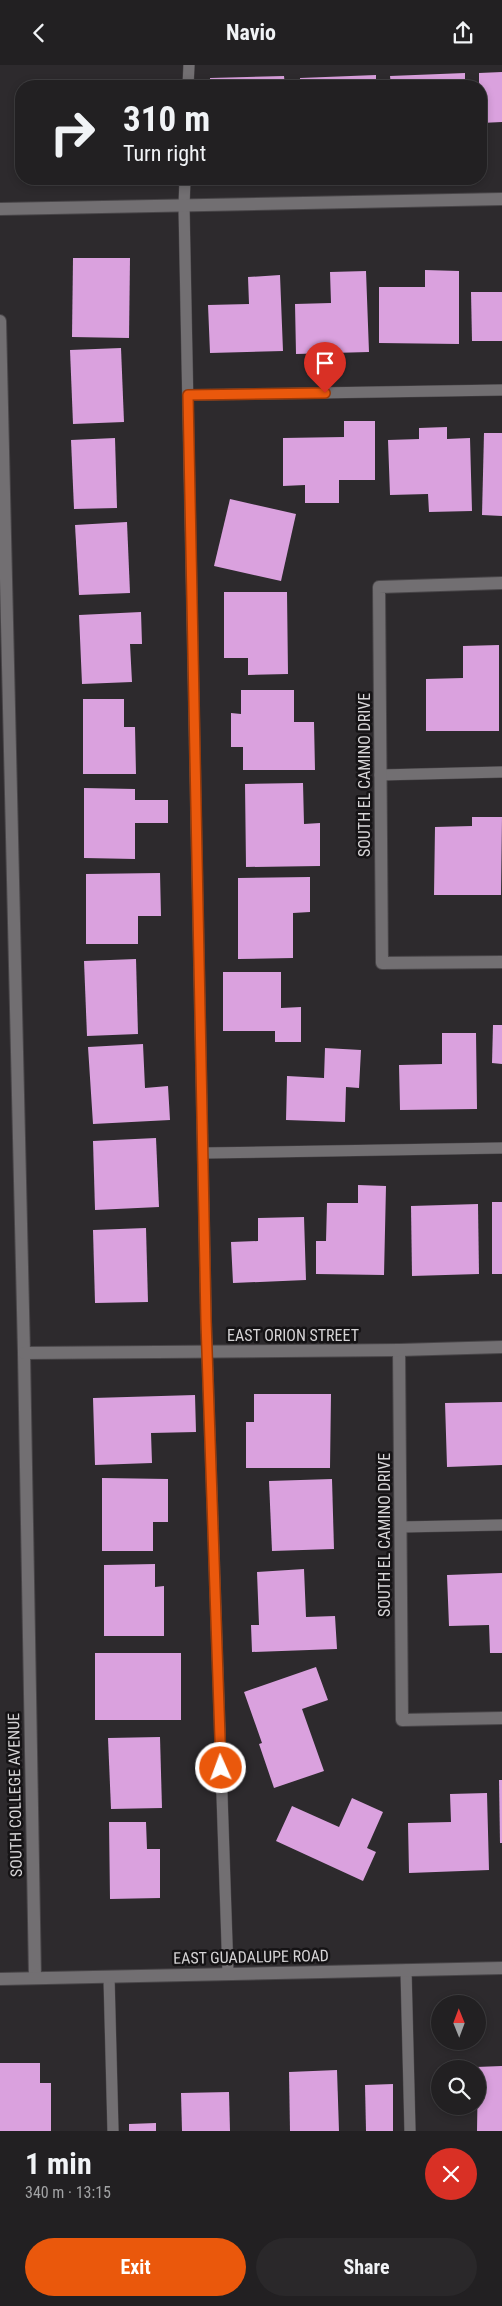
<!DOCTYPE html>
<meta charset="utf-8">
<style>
body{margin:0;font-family:"Roboto Condensed",sans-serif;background:#2a282a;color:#f1f3f6;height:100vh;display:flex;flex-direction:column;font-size:19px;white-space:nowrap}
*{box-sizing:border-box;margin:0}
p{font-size:16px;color:#a2a3a5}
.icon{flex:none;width:28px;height:28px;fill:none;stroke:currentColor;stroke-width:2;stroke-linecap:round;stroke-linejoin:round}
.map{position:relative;height:2066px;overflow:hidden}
.side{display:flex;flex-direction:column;background:#222022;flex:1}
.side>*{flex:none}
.banner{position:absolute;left:15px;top:15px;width:472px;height:105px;border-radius:20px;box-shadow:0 2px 8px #0003,0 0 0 1px #3f3e40;background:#222022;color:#f1f3f6;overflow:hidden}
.needle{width:32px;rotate:359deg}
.buttons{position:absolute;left:431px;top:1930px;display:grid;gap:10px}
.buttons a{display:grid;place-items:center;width:55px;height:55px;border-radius:50%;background:#222022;box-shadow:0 2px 8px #0003,0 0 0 1px #3f3e40;font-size:25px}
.pin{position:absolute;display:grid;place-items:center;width:42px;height:42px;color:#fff;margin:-51px -21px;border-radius:50% 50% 50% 0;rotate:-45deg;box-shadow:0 0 5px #0007}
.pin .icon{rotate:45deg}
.me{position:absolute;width:55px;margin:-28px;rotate:358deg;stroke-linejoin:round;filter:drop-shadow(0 0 4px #0008)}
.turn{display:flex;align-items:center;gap:18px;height:105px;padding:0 25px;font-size:22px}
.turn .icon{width:65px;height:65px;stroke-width:2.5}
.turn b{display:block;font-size:35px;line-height:42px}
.round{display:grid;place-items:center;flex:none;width:52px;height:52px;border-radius:26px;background:#2a282a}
.overview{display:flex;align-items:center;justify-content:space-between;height:85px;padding:0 25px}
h1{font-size:30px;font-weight:700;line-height:38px}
.button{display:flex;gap:10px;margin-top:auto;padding:10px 25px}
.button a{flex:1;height:58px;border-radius:30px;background:#ea580c;color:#fff;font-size:20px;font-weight:700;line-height:58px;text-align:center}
.button a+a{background:#2a282a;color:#f1f3f6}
header{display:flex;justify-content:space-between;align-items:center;height:65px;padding:0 25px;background:#222022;font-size:22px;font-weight:700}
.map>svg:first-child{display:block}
</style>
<header><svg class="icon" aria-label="back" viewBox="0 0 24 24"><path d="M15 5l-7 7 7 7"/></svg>Navio<svg class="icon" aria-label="share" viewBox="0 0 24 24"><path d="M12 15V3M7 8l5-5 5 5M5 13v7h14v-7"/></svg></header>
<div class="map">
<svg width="502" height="2066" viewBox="0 0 502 2066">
<rect width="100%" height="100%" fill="#2d2a2d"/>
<g fill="#daa1de">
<polygon points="502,7 502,57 481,58 481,21 479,21 479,8"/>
<polygon points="465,8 465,21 391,21 390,11"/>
<polygon points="376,10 376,21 300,21 300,13"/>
<polygon points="284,11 285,21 210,21 210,13"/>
<rect x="73" y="18" width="67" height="3"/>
<polygon points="73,193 130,193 129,273 72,272"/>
<polygon points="425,205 459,206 459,279 379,278 379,222 425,222"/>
<polygon points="366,206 369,287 296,289 295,239 331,238 330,207"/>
<polygon points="280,210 283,286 210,288 208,240 249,239 248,212"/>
<polygon points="471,227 502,227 502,276 472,276"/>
<polygon points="121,283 124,357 73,359 70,285"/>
<polygon points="344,356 375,356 375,415 339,415 339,438 305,438 305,420 283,421 283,373 344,372"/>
<polygon points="447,362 447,374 470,373 472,446 429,447 428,429 390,430 388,375 419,374 419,363"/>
<polygon points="484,368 502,368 502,451 482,450"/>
<polygon points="115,373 117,443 74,444 71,375"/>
<polygon points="230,434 296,449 281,516 214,501"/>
<polygon points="127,457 130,528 79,530 75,460"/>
<polygon points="224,527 287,527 288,609 248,610 248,593 224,593"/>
<polygon points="141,547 142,579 130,579 132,617 82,619 79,550"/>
<polygon points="499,580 499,666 426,666 426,614 463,613 463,581"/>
<polygon points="241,625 294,625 294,657 314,657 315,705 243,705 243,682 231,682 231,648 241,649"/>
<polygon points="83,634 124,634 124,662 135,662 136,709 83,709"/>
<polygon points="303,718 304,759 320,758 320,801 246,802 245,719"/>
<polygon points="84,723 135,724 135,735 168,735 168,758 135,758 135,794 84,793"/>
<polygon points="472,752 502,752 501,830 434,830 435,762 472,761"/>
<polygon points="160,808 161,851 138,851 138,879 86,879 86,809"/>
<polygon points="310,812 310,847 293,848 293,893 238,894 238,813"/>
<polygon points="136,894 138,969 87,971 84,896"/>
<polygon points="223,907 281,907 281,943 301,942 301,977 275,977 275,966 223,966"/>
<polygon points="493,960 502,960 502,999 492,998"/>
<polygon points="442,968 476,968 477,1044 400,1045 399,1000 442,999"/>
<polygon points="143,979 145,1023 168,1021 170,1055 93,1059 88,982"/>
<polygon points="325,983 361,985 359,1023 346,1022 345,1057 286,1055 287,1011 324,1013"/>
<polygon points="156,1073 159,1142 95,1145 93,1076"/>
<polygon points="358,1120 386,1121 384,1210 316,1209 316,1176 326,1176 327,1138 358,1138"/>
<rect x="492" y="1137" width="10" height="72"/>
<polygon points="478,1139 479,1209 412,1211 411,1141"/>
<polygon points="304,1152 306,1215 233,1218 231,1177 258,1176 258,1153"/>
<polygon points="146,1163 148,1237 95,1238 93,1165"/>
<polygon points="254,1329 331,1329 330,1403 246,1403 246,1357 254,1357"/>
<polygon points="195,1330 196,1367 151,1368 152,1398 95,1400 93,1333"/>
<polygon points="502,1337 502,1400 447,1402 445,1338"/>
<polygon points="102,1413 168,1414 168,1457 153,1457 153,1486 102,1486"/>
<polygon points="332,1414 334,1484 272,1486 269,1416"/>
<polygon points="155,1499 155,1522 164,1521 164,1571 104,1571 104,1500"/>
<polygon points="304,1504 306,1552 335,1551 337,1584 252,1587 251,1560 259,1560 257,1507"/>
<polygon points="502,1508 502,1588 490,1588 489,1560 449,1561 447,1510"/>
<rect x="95" y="1588" width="86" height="67"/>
<polygon points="316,1602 328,1635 302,1644 324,1706 274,1723 259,1679 262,1678 244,1627"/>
<polygon points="160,1672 162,1743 111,1744 108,1673"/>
<polygon points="499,1715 502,1715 502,1778 500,1778"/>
<polygon points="487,1728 489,1805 409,1808 408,1758 451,1757 450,1729"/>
<polygon points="352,1733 383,1747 367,1783 376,1787 363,1816 276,1776 292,1741 339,1762"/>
<polygon points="109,1757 146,1757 147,1784 160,1784 160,1833 110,1834"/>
<polygon points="0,1998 40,1998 40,2018 51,2018 51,2066 0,2066"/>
<polygon points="502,2001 502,2066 477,2066 478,2004 476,2002"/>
<polygon points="337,2005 339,2066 290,2066 289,2007"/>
<polygon points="393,2019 393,2066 366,2066 365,2020"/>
<polygon points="229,2027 230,2066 182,2066 181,2028"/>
<polygon points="156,2058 156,2066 129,2066 129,2059"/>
</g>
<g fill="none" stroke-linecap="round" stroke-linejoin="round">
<g stroke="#484548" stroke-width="12">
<g id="service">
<polyline points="188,21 189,0"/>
<polyline points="185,114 184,141 206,1255 228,1908"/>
<polyline points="188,330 502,325"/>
<polyline points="380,710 502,707"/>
<polyline points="204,1088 502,1083"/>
<polyline points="401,1462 502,1460"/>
<polyline points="406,1905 410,2066"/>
<polyline points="109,1912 113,2066"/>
</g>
</g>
<g stroke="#484548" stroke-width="14">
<g id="minor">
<polyline points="0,144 502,134"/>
<polyline points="0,256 24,1288 35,1913"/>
<polyline points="502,518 379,522 382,898 502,897"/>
<polyline points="399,1285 402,1655 502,1653"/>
<polyline points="24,1288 399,1285 502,1282"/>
</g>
</g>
<g stroke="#484548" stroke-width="14">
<polyline id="secondary" points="0,1914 502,1903"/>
</g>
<use href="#service" stroke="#726f72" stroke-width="11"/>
<use href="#minor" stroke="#726f72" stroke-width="12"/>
<use href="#secondary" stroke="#726f72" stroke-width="12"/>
</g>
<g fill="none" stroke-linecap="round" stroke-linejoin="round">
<g stroke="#983908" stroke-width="12">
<polyline id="route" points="221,1703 206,1256 188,330 325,328"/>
</g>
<use href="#route" stroke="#ea580c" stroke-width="9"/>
</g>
<g text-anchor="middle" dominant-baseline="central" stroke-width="5" stroke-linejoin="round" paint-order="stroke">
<g font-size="16" fill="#d6d4d6" stroke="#151315">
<text transform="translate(364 710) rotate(-90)">SOUTH EL CAMINO DRIVE</text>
<text x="293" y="1270">EAST ORION STREET</text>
<text transform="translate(384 1470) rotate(-90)">SOUTH EL CAMINO DRIVE</text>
<text transform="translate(15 1730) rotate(-91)">SOUTH COLLEGE AVENUE</text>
<text transform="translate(251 1892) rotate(-1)">EAST GUADALUPE ROAD</text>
</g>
</g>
</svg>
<div class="buttons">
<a><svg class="needle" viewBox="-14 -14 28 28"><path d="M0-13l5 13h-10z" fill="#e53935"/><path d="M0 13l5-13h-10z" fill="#a2a3a5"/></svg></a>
<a><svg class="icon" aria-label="search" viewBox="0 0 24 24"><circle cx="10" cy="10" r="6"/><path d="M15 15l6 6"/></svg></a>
</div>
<div class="pin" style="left:325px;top:328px;background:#d93025"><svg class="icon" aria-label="arrive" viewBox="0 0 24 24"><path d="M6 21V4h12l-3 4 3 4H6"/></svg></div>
<svg class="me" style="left:221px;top:1703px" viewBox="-20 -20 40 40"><circle r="17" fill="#ea580c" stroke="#fff" stroke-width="3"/><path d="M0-11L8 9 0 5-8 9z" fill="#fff"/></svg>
<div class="banner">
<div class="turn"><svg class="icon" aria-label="right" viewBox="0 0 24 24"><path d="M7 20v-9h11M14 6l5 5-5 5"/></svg><div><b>310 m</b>Turn right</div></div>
</div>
</div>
<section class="side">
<div class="overview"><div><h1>1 min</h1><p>340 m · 13:15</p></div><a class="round" style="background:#d93025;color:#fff"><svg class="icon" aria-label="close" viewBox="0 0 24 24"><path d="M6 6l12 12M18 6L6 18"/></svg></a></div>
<div class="button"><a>Exit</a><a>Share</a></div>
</section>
